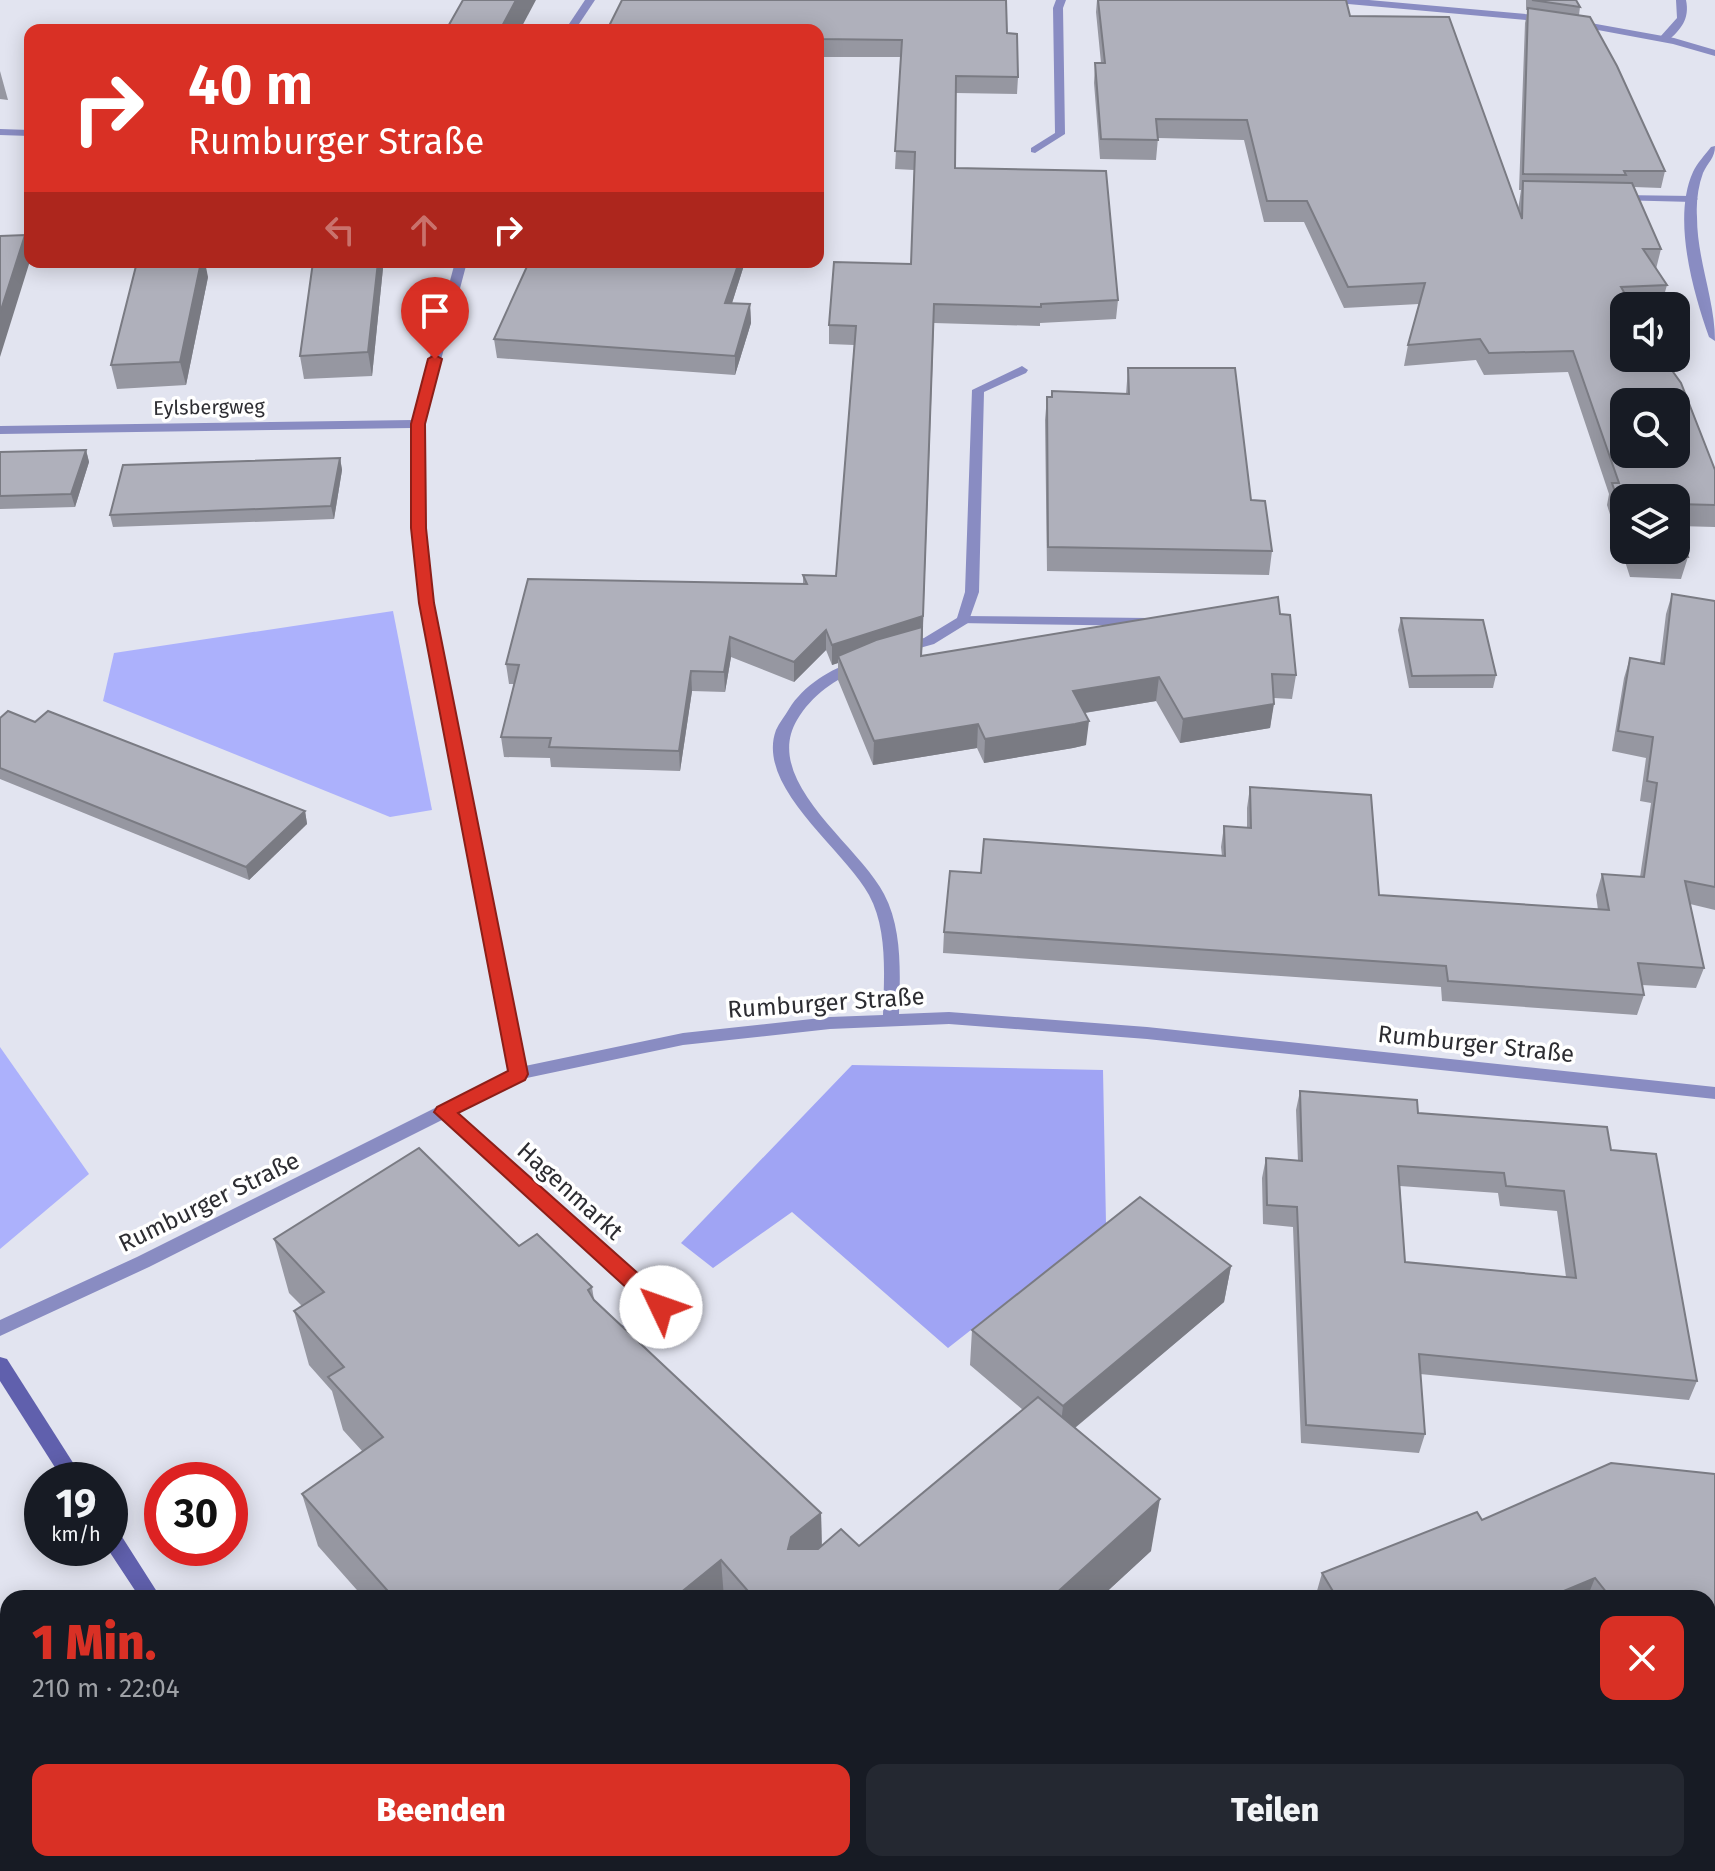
<!DOCTYPE html>
<html lang="de">
<meta charset="utf-8">
<style>
body{margin:0;font-family:"Fira Sans",sans-serif;background:#242831;color:#f1f3f6;height:100vh;display:flex;flex-direction:column;font-size:30px;white-space:nowrap}
*{box-sizing:border-box;margin:0}
p{font-size:26px;color:#9ea1a6}
.icon{flex:none;width:44px;height:44px;fill:none;stroke:currentColor;stroke-width:2;stroke-linecap:round;stroke-linejoin:round}
.map{position:relative;flex:1;overflow:hidden}
.panel{position:absolute;left:0px;top:1590px;width:1716px;height:282px;display:flex;flex-direction:column;background:#171b24;border-radius:24px 24px 0 0;box-shadow:0 4px 20px #0003}
.panel>*{flex:none}
.banner{position:absolute;left:24px;top:24px;width:800px;height:244px;border-radius:16px;box-shadow:0 4px 20px #0003;background:#d93025;color:#fff;overflow:hidden}
.controls{position:absolute;left:1610px;top:292px;display:grid;gap:16px}
.controls a{display:grid;place-items:center;width:80px;height:80px;border-radius:16px;background:#171b24;box-shadow:0 4px 20px #0003;font-size:40px}
.speed{position:absolute;left:24px;top:1462px;display:flex;gap:16px;font-size:40px;font-weight:700;text-align:center}
.speed>*{display:grid;place-content:center;width:104px;height:104px;border-radius:50%;background:#171b24;box-shadow:0 4px 20px #0003;line-height:1}
.speed small{font-size:20px;font-weight:400}
.speed .limit{border:12px solid #d22;background:#fff;color:#111}
.pin{position:absolute;display:grid;place-items:center;width:68px;height:68px;color:#fff;margin:-82px -34px;border-radius:50% 50% 50% 0;rotate:-45deg;box-shadow:0 0 8px #0007}
.pin .icon{rotate:45deg}
.me{position:absolute;width:88px;margin:-44px;rotate:312deg;stroke-linejoin:round;filter:drop-shadow(0 0 6px #0008)}
.turn{display:flex;align-items:center;gap:28px;height:168px;padding:0 32px;font-size:36px}
.turn .icon{width:104px;height:104px;stroke-width:2.5}
.turn b{display:block;font-size:56px;line-height:68px}
.lanes{display:flex;align-items:center;height:76px;padding:0 32px;background:#0003;justify-content:center;gap:40px;direction:ltr}
.lanes .off{opacity:.35}
.round{display:grid;place-items:center;flex:none;width:84px;height:84px;border-radius:16px;background:#242831}
.headline{display:flex;align-items:center;justify-content:space-between;height:136px;padding:0 32px}
h1{font-size:48px;font-weight:800;line-height:60px;color:#d93025}
.primary-button{display:flex;gap:16px;margin-top:auto;padding:16px 32px}
.primary-button a{flex:1;height:92px;border-radius:16px;background:#d93025;color:#fff;font-size:32px;font-weight:800;line-height:92px;text-align:center}
.primary-button a+a{background:#242831;color:#f1f3f6}
.map>svg:first-child{display:block}
</style>
<div class="map">
<svg width="1715" height="1871" viewBox="0 0 1715 1871">
<rect width="100%" height="100%" fill="#e2e4f0"/>
<g fill="#acb1fc">
<polygon points="393,611 432,810 390,817 103,701 114,653"/>
<polygon points="0,1047 89,1174 0,1249"/>
</g>
<polygon fill="#a0a4f4" points="852,1065 1103,1070 1106,1224 948,1348 792,1212 713,1268 681,1243"/>
<g fill="none" stroke-linecap="round" stroke-linejoin="round">
<g fill="#898cc2" fill-rule="evenodd">
<path d="M1676,0h10c4,19 -5,29 -18,41h-8v-4l17,-19z"/>
<polygon points="1619,195 1693,196 1698,199 1693,202 1615,200 1615,196"/>
<polygon points="963,616 1149,618 1156,622 1149,626 958,623 956,620 958,617"/>
</g>
<g fill="#898cc2" fill-rule="evenodd">
<polygon points="661,1299 668,1302 670,1307 668,1312 618,1350 611,1352 604,1350 602,1344 604,1338"/>
<polygon points="474,1864 502,1864 499,1871 471,1871"/>
</g>
<g fill="#898cc2" fill-rule="evenodd">
<polygon points="585,0 595,0 575,30 565,30"/>
<polygon points="1056,0 1066,0 1063,8 1065,134 1035,153 1031,152 1031,148 1055,133 1053,8"/>
<polygon points="1332,0 1369,0 1547,16 1552,19 1547,22 1337,3"/>
<polygon points="1574,20 1674,38 1715,50 1715,56 1673,44 1571,25 1571,21"/>
<polygon points="0,129 30,130 30,136 0,135"/>
<path d="M1715,146c0,12 -7,16 -12,27 -5,14 -7,29 -6,44 0,43 18,83 18,124l-6,-4c-16,-45 -37,-119 -16,-165 4,-9 12,-17 18,-25z"/>
<path d="M455,262h12l-43,162 2,104 8,75 91,463 158,-33 147,-16 53,-2c1,-39 5,-85 -14,-120 -24,-45 -114,-108 -93,-165 3,-7 9,-14 13,-21 14,-23 42,-41 68,-48l7,4 -2,3c-27,11 -50,27 -65,52 -36,61 62,125 87,174 19,36 16,81 15,120l50,-2 198,15 568,60v12l-568,-60 -198,-15 -119,5 -147,16 -161,34 -66,34 212,189 2,5 -2,5 -7,3 -7,-3 -212,-192 -293,147 -149,69v-16l137,-63 372,-186 -89,-468 -8,-75v-100l-412,6v-8l413,-6z"/>
<polygon points="1022,366 1028,370 1026,373 984,392 979,592 968,623 934,644 902,653 897,652 895,649 897,646 924,638 957,618 965,592 972,390"/>
</g>
<g fill="#6060ad" fill-rule="evenodd">
<polygon points="0,1357 7,1359 84,1480 63,1480 0,1381"/>
<polygon points="110,1526 117,1529 161,1598 140,1598 107,1548 110,1548"/>
<polygon points="312,1864 335,1864 338,1871 315,1871"/>
</g>
</g>
<g fill="#9697a1" fill-rule="evenodd">
<path d="M1097,0h249l4,16 168,194 3,-20h-2l6,-167 3,-13h-2v-10h50l4,7 -1,8 86,156 -4,17 -27,-1 27,62 -5,20 11,16 -6,21h-37l91,164v57l-37,-1 10,31 -7,22 -51,-2 -23,-72 2,-11 -41,-122 -84,3 -8,-15 -72,6 4,-21 11,-41 -75,4 -40,-86h-40l-20,-82 -86,-2 -2,22 -56,-1 -6,-76 1,-20h6l-5,-51zM1624,498h52v52h-52z"/>
<polygon points="818,30 1007,33 1018,77 1017,94 956,93 955,168 1118,300 1116,319 1040,323 1040,326 934,323 922,656 1280,614 1296,675 1292,699 1274,698 1270,728 1180,743 1156,701 1085,713 1086,745 1073,748 984,763 977,748 873,765 838,680 838,663 832,665 826,650 794,682 731,657 725,692 692,691 680,771 551,767 550,758 504,757 501,737 514,684 509,684 506,664 803,584 803,575 836,576 854,345 829,344 829,325 911,264 914,170 895,169 901,57 818,57"/>
<polygon points="0,71 8,100 0,99"/>
<polygon points="745,262 732,303 750,304 751,323 735,375 497,358 494,339"/>
<polygon points="383,268 372,376 304,379 300,356"/>
<polygon points="208,277 186,385 117,389 111,365"/>
<polygon points="1128,368 1251,500 1272,551 1269,575 1047,571 1045,420 1047,397 1126,394"/>
<polygon points="86,450 89,462 75,507 0,509 0,452"/>
<polygon points="340,458 342,470 334,519 113,527 110,515"/>
<polygon points="1672,594 1715,601 1715,910 1690,904 1704,968 1696,988 1642,985 1644,995 1637,1015 1442,1001 1441,987 943,953 944,932 981,873 1222,856 1221,847 1224,826 1247,828 1247,808 1250,787 1379,895 1598,910 1596,895 1602,874 1640,877 1651,803 1640,801 1646,758 1612,751 1624,678 1630,658 1660,663 1666,614"/>
<polygon points="1401,618 1496,675 1493,688 1409,688 1398,630"/>
<polygon points="0,718 35,722 305,811 307,824 249,880 0,779"/>
<path d="M1300,1091l311,59 86,231 -8,19 -269,-26 5,60 -6,19 -118,-10 -8,-216 -30,-3 -1,-46 4,-20 32,3 -2,-51zM1400,1186l98,7 2,13 57,5 9,66 -161,-15z"/>
<polygon points="274,1239 519,1246 592,1287 594,1300 821,1513 822,1546 859,1546 1023,1410 970,1365 972,1330 1231,1266 1224,1302 1075,1428 1151,1551 1100,1598 364,1598 318,1546 302,1494 363,1452 343,1430 332,1391 309,1365 294,1311 302,1306 289,1293"/>
<polygon points="1611,1463 1715,1474 1715,1871 1637,1871 1631,1864 1708,1864 1708,1598 1315,1598 1322,1573 1477,1512 1482,1520"/>
<polygon points="581,1864 876,1864 869,1871 587,1871"/>
<polygon points="969,1864 1083,1864 1088,1871 969,1871"/>
<polygon points="1414,1864 1547,1864 1542,1867 1546,1871 1419,1871"/>
</g>
<g fill="#7a7b83">
<polygon points="516,0 536,0 520,30 500,30"/>
<polygon points="25,235 30,255 30,261 0,357 0,313"/>
<polygon points="201,262 205,262 208,277 186,385 180,362"/>
<polygon points="378,262 382,262 383,268 372,376 368,352"/>
<polygon points="739,262 745,262 726,322 725,303"/>
<polygon points="750,304 751,323 735,375 735,356"/>
<polygon points="934,304 921,680 838,656 838,663 832,665 832,645"/>
<polygon points="86,450 89,462 75,507 71,494"/>
<polygon points="340,458 342,470 334,519 331,506"/>
<polygon points="826,630 826,650 794,682 794,662"/>
<polygon points="730,637 731,657 725,692 724,672"/>
<polygon points="691,671 692,691 680,771 679,751"/>
<polygon points="1159,677 1156,701 1071,715 1073,691"/>
<polygon points="1274,704 1270,728 1180,743 1183,719"/>
<polygon points="1089,721 1086,745 1073,748 984,763 985,739"/>
<polygon points="978,724 977,748 873,765 874,741"/>
<polygon points="305,811 307,824 249,880 246,867"/>
<polygon points="1231,1266 1224,1302 1059,1441 1063,1406"/>
<polygon points="1160,1499 1151,1551 1100,1598 1051,1598"/>
<polygon points="821,1513 822,1565 788,1549 791,1537"/>
<polygon points="721,1560 724,1598 674,1598"/>
<polygon points="1595,1578 1587,1598 1547,1598"/>
<polygon points="8,1804 8,1830 0,1832 0,1807"/>
<polygon points="826,1864 876,1864 869,1871 818,1871"/>
</g>
<g fill="#afb0bb" stroke="#7a7b83" stroke-width="2" fill-rule="evenodd">
<polygon points="463,0 516,0 500,30 446,30"/>
<polygon points="622,0 1006,0 1007,33 1017,34 1018,77 956,76 955,168 1106,171 1118,300 1041,304 1041,307 934,304 923,616 832,645 826,630 794,662 730,637 724,672 691,671 679,751 549,747 551,738 501,737 519,665 506,664 528,579 807,584 803,575 836,576 856,326 829,325 834,262 911,264 915,152 895,151 902,40 818,39 818,30 607,30"/>
<path d="M1098,0h248l4,16 99,1 73,202 1,-38 109,2 29,66h-18l24,36 -46,2 11,19h-8v52h39l18,25 34,87v35l-39,-1v-6h-52v20l-12,-35h7l-46,-132 -84,2 -9,-14 -72,6 17,-62 -77,4 -41,-86h-40l-20,-81 -91,-1 2,21 -57,-1 -6,-76h10zM1624,402h52v52h-52z"/>
<polygon points="1532,0 1576,0 1580,7"/>
<polygon points="1528,8 1590,17 1617,66 1665,171 1624,171 1626,175 1523,174"/>
<polygon points="25,235 0,313 0,236"/>
<polygon points="137,262 201,262 180,362 111,365"/>
<polygon points="313,262 378,262 368,352 300,356"/>
<polygon points="529,262 739,262 725,303 750,304 735,356 494,339"/>
<polygon points="1128,368 1235,368 1251,500 1265,501 1272,551 1048,547 1047,397 1052,397 1052,391 1129,394"/>
<polygon points="86,450 71,494 0,496 0,452"/>
<polygon points="340,458 331,506 110,515 123,465"/>
<polygon points="1676,518 1688,557 1636,555 1635,550 1676,550"/>
<polygon points="1672,594 1715,601 1715,887 1685,881 1704,968 1638,963 1644,995 1448,981 1446,966 944,932 950,871 981,873 984,839 1225,856 1224,826 1251,828 1250,787 1371,795 1379,895 1609,910 1602,874 1644,877 1657,783 1647,781 1653,737 1618,731 1630,658 1664,664"/>
<polygon points="1278,597 1280,614 1290,615 1296,675 1272,674 1274,704 1183,719 1159,677 1073,691 1089,721 1075,724 985,739 978,724 874,741 838,656 876,640 922,627 921,656"/>
<polygon points="1401,618 1483,620 1496,675 1412,676"/>
<polygon points="8,711 35,722 48,711 305,811 246,867 0,768 0,718"/>
<path d="M1300,1091l117,9 1,13 189,14 4,23 45,4 41,227 -278,-27 6,80 -119,-9 -9,-218 -30,-2 -1,-47 36,3zM1398,1166l106,7 2,13 58,5 12,87 -171,-16z"/>
<polygon points="419,1148 519,1246 537,1234 592,1287 588,1290 594,1300 821,1513 791,1537 788,1549 818,1549 841,1529 859,1546 1038,1397 1160,1499 1051,1598 754,1598 721,1560 674,1598 394,1598 302,1494 383,1437 328,1377 344,1367 294,1311 324,1292 274,1239"/>
<polygon points="1140,1197 1231,1266 1063,1406 972,1330"/>
<polygon points="1611,1463 1715,1474 1715,1871 1670,1871 1665,1864 1708,1864 1708,1598 1611,1598 1595,1578 1547,1598 1337,1598 1322,1573 1477,1512 1482,1520"/>
<polygon points="8,1632 8,1804 0,1807 0,1638"/>
<polygon points="54,1864 189,1864 193,1871 58,1871"/>
<polygon points="613,1864 826,1864 818,1871 619,1871"/>
<polygon points="985,1864 1083,1864 1088,1871 989,1871"/>
<polygon points="1442,1864 1539,1864 1546,1871 1447,1871"/>
</g>
<polygon fill="#d93025" stroke="#8d1f18" stroke-width="2" points="435,355 442,359 425,424 426,528 434,603 528,1074 525,1080 458,1113 669,1301 672,1307 669,1313 661,1316 654,1313 434,1112 437,1107 508,1071 419,603 411,528 411,424 428,359"/>
<g text-anchor="middle" dominant-baseline="central" stroke-width="7" stroke-linejoin="round" paint-order="stroke">
<g font-size="20" fill="#2d2d32" stroke="#fff">
<text transform="translate(209 407) rotate(-1)">Eylsbergweg</text>
</g>
<g font-size="24" fill="#2d2d32" stroke="#fff">
<text transform="translate(826 1003) rotate(-4)">Rumburger Straße</text>
<text transform="translate(1476 1044) rotate(6)">Rumburger Straße</text>
<text transform="translate(570 1191) rotate(42)">Hagenmarkt</text>
<text transform="translate(209 1202) rotate(-26)">Rumburger Straße</text>
</g>
</g>
</svg>
<div class="controls">
<a><svg class="icon" aria-label="sound" viewBox="0 0 24 24"><path d="M4 9h4l5-4v14l-5-4H4zM17 9q2 3 0 6"/></svg></a>
<a><svg class="icon" aria-label="search" viewBox="0 0 24 24"><circle cx="10" cy="10" r="6"/><path d="M15 15l6 6"/></svg></a>
<a><svg class="icon" aria-label="layers" viewBox="0 0 24 24"><path d="M12 4l9 5-9 5-9-5zM3 14l9 5 9-5"/></svg></a>
</div>
<div class="speed"><div>19<small>km/h</small></div><div class="limit">30</div></div>
<div class="pin" style="left:435px;top:359px;background:#d93025"><svg class="icon" aria-label="arrive" viewBox="0 0 24 24"><path d="M6 21V4h12l-3 4 3 4H6"/></svg></div>
<svg class="me" style="left:661px;top:1307px" viewBox="-20 -20 40 40"><circle r="19" fill="#fff"/><path d="M0-13L10 11 0 6-10 11z" fill="#d93025"/></svg>
<div class="banner">
<div class="turn"><svg class="icon" aria-label="right" viewBox="0 0 24 24"><path d="M7 20v-9h11M14 6l5 5-5 5"/></svg><div><b>40 m</b>Rumburger Straße</div></div>
<div class="lanes"><svg class="icon off" aria-label="left" viewBox="0 0 24 24"><path d="M17 20v-9H6M10 6l-5 5 5 5"/></svg><svg class="icon off" aria-label="ahead" viewBox="0 0 24 24"><path d="M12 20V5M6 11l6-6 6 6"/></svg><svg class="icon" aria-label="right" viewBox="0 0 24 24"><path d="M7 20v-9h11M14 6l5 5-5 5"/></svg></div>
</div>
<section class="panel">
<div class="headline"><div><h1>1 Min.</h1><p>210 m · 22:04</p></div><a class="round" style="background:#d93025;color:#fff"><svg class="icon" aria-label="close" viewBox="0 0 24 24"><path d="M6 6l12 12M18 6L6 18"/></svg></a></div>
<div class="primary-button"><a>Beenden</a><a>Teilen</a></div>
</section>
</div>
